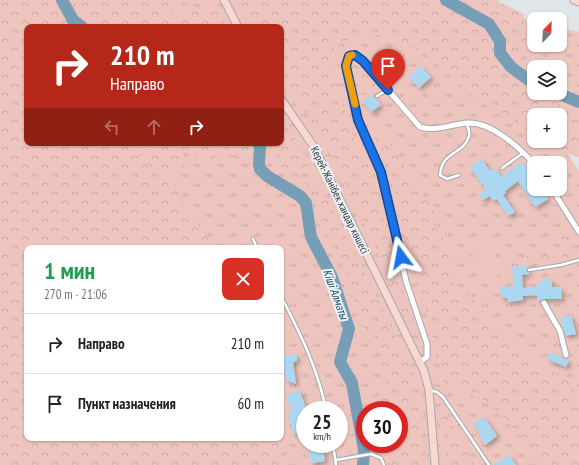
<!DOCTYPE html>
<html lang="ru">
<meta charset="utf-8">
<style>
body{margin:0;font-family:"PT Sans Narrow",sans-serif;background:#f6f6f6;color:#222;height:100vh;display:flex;flex-direction:column;font-size:15px;white-space:nowrap}
*{box-sizing:border-box;margin:0}
p{font-size:13px;color:#767676}
.icon{flex:none;width:22px;height:22px;fill:none;stroke:currentColor;stroke-width:2;stroke-linecap:round;stroke-linejoin:round}
.map{position:relative;flex:1;overflow:hidden}
.side{position:absolute;left:24px;top:245px;width:260px;height:196px;display:flex;flex-direction:column;background:#fff;border-radius:8px;box-shadow:0 1px 3px #0004}
.side>*{flex:none}
.guide{position:absolute;left:24px;top:24px;width:260px;height:122px;border-radius:8px;box-shadow:0 1px 3px #0004;background:#b52719;color:#fff;overflow:hidden}
.needle{width:26px;rotate:23deg}
.fabs{position:absolute;left:527px;top:12px;display:grid;gap:8px}
.fabs a{display:grid;place-items:center;width:40px;height:40px;border-radius:8px;background:#fff;box-shadow:0 1px 3px #0004;font-size:20px}
.speed{position:absolute;left:296px;top:401px;display:flex;gap:8px;font-size:20px;font-weight:700;text-align:center}
.speed>*{display:grid;place-content:center;width:52px;height:52px;border-radius:50%;background:#fff;box-shadow:0 1px 3px #0004;line-height:1}
.speed small{font-size:10px;font-weight:400}
.speed .limit{border:6px solid #d22;background:#fff;color:#111}
.pin{position:absolute;display:grid;place-items:center;width:34px;height:34px;color:#fff;margin:-41px -17px;border-radius:50% 50% 50% 0;rotate:-45deg;box-shadow:0 0 4px #0007}
.pin .icon{rotate:45deg}
.me{position:absolute;width:44px;margin:-22px;rotate:347deg;stroke-linejoin:round;filter:drop-shadow(0 0 3px #0008)}
.turn{display:flex;align-items:center;gap:14px;height:84px;padding:0 20px;font-size:18px}
.turn .icon{width:52px;height:52px;stroke-width:2.5}
.turn b{display:block;font-size:28px;line-height:34px}
.lanes{display:flex;align-items:center;height:38px;padding:0 20px;background:#0003;justify-content:center;gap:20px;direction:ltr}
.lanes .off{opacity:.35}
.round{display:grid;place-items:center;flex:none;width:42px;height:42px;border-radius:8px;background:#f6f6f6}
.overview{display:flex;align-items:center;justify-content:space-between;height:68px;padding:0 20px}
h1{font-size:24px;font-weight:700;line-height:30px;color:#1e9e55}
ul{padding:0;list-style:none}
li{display:flex;align-items:center;gap:12px;height:60px;padding:0 20px;border-top:1px solid #e0e0e0}
li div{flex:1}
li b{display:block;font-size:15px}
li em{font-style:normal}
.map>svg:first-child{display:block}
</style>
<div class="map">
<svg width="579" height="465" viewBox="0 0 579 465">
<defs>
<pattern id="grass-tufts" width="24" height="20" patternUnits="userSpaceOnUse"><rect width="24" height="20" fill="#edc5be"/><path d="M3 7l-1-3M5 7V3M7 7l1-3M15 17l-1-3M17 17v-4M19 17l1-3" fill="none" stroke="#ccaaa4"/></pattern>
<pattern id="forest-crowns" width="20" height="18" patternUnits="userSpaceOnUse"><rect width="20" height="18" fill="#edc5be"/><path d="M2 6a3 3 0 1 1 6 0M12 15a3 3 0 1 1 6 0" fill="none" stroke="#ccaaa4"/></pattern>
<filter id="shadow"><feDropShadow dx="3" dy="3" stdDeviation="2" flood-color="#0004"/></filter>
</defs>
<rect width="100%" height="100%" fill="#dfe5e8"/>
<path fill="url(#grass-tufts)" fill-rule="evenodd" d="M0,0h451l83,21v24h26v-17l19,4v96l-19,-10v-3h-26v26h25l20,30v294h-579zM27,27h254v116h-254zM534,67h26v26h-26zM534,163h26v26h-26zM27,248h254v190h-254zM305,410h34v34h-34zM365,410h34v34h-34z"/>
<g fill="url(#forest-crowns)">
<polygon points="0,0 56,0 68,22 74,27 27,27 27,143 127,143 153,169 172,179 189,213 215,248 27,248 27,438 281,438 281,408 288,465 0,465"/>
<polygon points="73,0 196,0 175,8 172,15 173,27 96,27 80,17"/>
<polygon points="238,0 498,0 499,2 524,14 527,60 537,67 534,67 534,93 555,93 558,108 554,115 534,115 534,139 512,118 477,100 424,53 389,33 335,43 332,67 342,103 356,144 375,179 392,261 422,339 423,353 419,355 383,264 347,187 326,145 293,91 281,79 281,27 250,27"/>
<polygon points="198,7 208,10 219,7 227,27 182,27 180,20 183,11"/>
<polygon points="356,59 365,66 382,90 379,92 356,96 350,62"/>
<polygon points="579,95 579,157 551,149 554,141 560,141 561,118"/>
<path d="M281,120c7,9 31,36 26,47 -2,4 -6,8 -8,11 -22,-4 -17,-21 -24,-35h6z"/>
<polygon points="375,121 434,211 433,223 453,253 448,264 458,297 468,292 499,334 543,366 565,377 579,396 579,465 552,465 485,401 444,383 439,362 435,353 432,332 423,302 414,278 389,166 367,124"/>
<path d="M144,143h61c9,4 12,8 12,17l-6,2 -27,-10 2,22c-18,-3 -27,-5 -39,-18l2,-8z"/>
<polygon points="214,143 249,143 254,150 254,155 248,157 241,165 235,161 231,152"/>
<polygon points="315,174 417,379 422,402 426,465 392,465 385,447 381,444 399,444 399,410 377,410 378,398 385,381 381,362 379,340 361,324 349,281 306,184"/>
<path d="M572,230c6,7 7,18 5,27l-15,2 2,-13 -2,-8 -10,3 2,-6z"/>
<polygon points="550,254 549,264 512,267 505,270 497,259"/>
<polygon points="441,405 459,433 475,465 447,465"/>
</g>
<polygon fill="#edc5be" points="486,242 505,270 490,280 471,252"/>
<g fill="none" stroke-linecap="round" stroke-linejoin="round">
<g stroke="#769fb7" stroke-width="12">
<polyline points="62,0 73,20 82,27"/>
<polyline points="446,0 489,24 500,41 500,53 511,67 534,84"/>
<polyline points="557,93 579,102"/>
<polyline points="258,143 260,147 259,164 260,169 267,176 300,196 306,203 311,237 332,277 349,329 340,362 352,383 364,450 363,465"/>
</g>
</g>
<g fill="#abd7f0" filter="url(#shadow)">
<polygon points="420,66 431,77 419,88 409,77"/>
<polygon points="372,95 381,105 371,112 363,101"/>
<polygon points="482,159 490,171 495,168 501,176 523,162 534,179 534,189 541,189 548,199 535,207 518,181 505,191 506,193 503,195 515,212 508,216 497,199 493,201 490,196 483,200 479,194 486,190 470,167"/>
<polygon points="528,265 526,270 530,274 522,275 523,288 536,287 536,284 541,284 541,280 551,279 552,287 561,287 562,299 544,299 537,301 537,295 523,296 523,300 508,302 507,298 501,298 500,287 514,286 512,267"/>
<polygon points="571,315 576,334 565,336 560,318"/>
<polygon points="550,352 569,361 566,367 547,359"/>
<polygon points="297,354 297,361 293,362 296,384 286,380 282,356"/>
<polygon points="299,390 307,410 305,410 305,431 293,434 288,413 293,412 286,396"/>
<polygon points="484,417 497,436 485,445 474,423"/>
<polygon points="323,449 325,461 311,463 309,451"/>
<polygon points="509,455 516,465 493,465"/>
</g>
<g fill="none" stroke-linecap="round" stroke-linejoin="round">
<g stroke="#a4a9ac" stroke-width="4.5">
<g id="lane">
<polyline points="377,96 387,90"/>
<polyline points="502,168 523,153"/>
<path d="M459,175l-12,4 -7,-4c2,-25 24,-20 29,-39 1,-3 -1,-9 -2,-12"/>
<polyline points="253,239 257,248"/>
<polyline points="529,270 561,265 579,260"/>
<path d="M281,296c19,37 37,73 45,114"/>
<polyline points="429,390 437,392 443,397 489,465"/>
<polyline points="333,444 336,465"/>
<polyline points="336,460 371,454 381,458 384,465"/>
</g>
</g>
<g stroke="#a4a9ac" stroke-width="7">
<g id="street">
<polyline points="552,189 579,232"/>
<polyline points="544,303 560,331 566,355"/>
<path d="M420,362l7,-5v-13l-21,-63 -25,-109 -23,-52 -12,-54 3,-10 6,-1 8,6 57,66c16,5 31,-3 48,-4 23,-1 51,24 66,41"/>
</g>
</g>
<g stroke="#a4a9ac" stroke-width="9">
<g id="secondary">
<polyline points="224,0 238,27"/>
<polyline points="574,0 579,2"/>
<polyline points="281,99 314,147 424,371 429,390 435,465"/>
</g>
</g>
<use href="#lane" stroke="#fff" stroke-width="2.5"/>
<use href="#street" stroke="#fff" stroke-width="5"/>
<use href="#secondary" stroke="#fbd7d2" stroke-width="7"/>
</g>
<g fill="none" stroke-linecap="round" stroke-linejoin="round">
<g stroke="#114b97" stroke-width="10">
<polyline id="route" points="388,90 363,61 355,55 349,56 346,66 358,120 381,172 401,257"/>
</g>
<use href="#route" stroke="#1a73e8" stroke-width="7"/>
<polyline stroke="#f59e0b" stroke-width="7" points="352,55 349,56 346,66 355,104"/>
</g>
<g text-anchor="middle" dominant-baseline="central" stroke-width="4" stroke-linejoin="round" paint-order="stroke">
<g font-size="11" fill="#36383a" stroke="#ecf2f5">
<text transform="translate(340 200) rotate(64)">Керей-Жәнібек хандар көшесі</text>
</g>
<g font-size="12" font-style="italic" fill="#194e68" stroke="#ecf2f5">
<text transform="translate(336 294) rotate(70)">Кіші Алматы</text>
</g>
</g>
</svg>
<div class="fabs">
<a><svg class="needle" viewBox="-14 -14 28 28"><path d="M0-13l5 13h-10z" fill="#e53935"/><path d="M0 13l5-13h-10z" fill="#767676"/></svg></a>
<a><svg class="icon" aria-label="layers" viewBox="0 0 24 24"><path d="M12 4l9 5-9 5-9-5zM3 14l9 5 9-5"/></svg></a>
<a>+</a>
<a>−</a>
</div>
<div class="speed"><div>25<small>km/h</small></div><div class="limit">30</div></div>
<div class="pin" style="left:388px;top:90px;background:#d93025"><svg class="icon" aria-label="arrive" viewBox="0 0 24 24"><path d="M6 21V4h12l-3 4 3 4H6"/></svg></div>
<svg class="me" style="left:401px;top:257px" viewBox="-20 -20 40 40"><path d="M0-17L14 15 0 8-14 15z" fill="#1a73e8" stroke="#fff" stroke-width="4"/></svg>
<div class="guide">
<div class="turn"><svg class="icon" aria-label="right" viewBox="0 0 24 24"><path d="M7 20v-9h11M14 6l5 5-5 5"/></svg><div><b>210 m</b>Направо</div></div>
<div class="lanes"><svg class="icon off" aria-label="left" viewBox="0 0 24 24"><path d="M17 20v-9H6M10 6l-5 5 5 5"/></svg><svg class="icon off" aria-label="ahead" viewBox="0 0 24 24"><path d="M12 20V5M6 11l6-6 6 6"/></svg><svg class="icon" aria-label="right" viewBox="0 0 24 24"><path d="M7 20v-9h11M14 6l5 5-5 5"/></svg></div>
</div>
<section class="side">
<div class="overview"><div><h1>1 мин</h1><p>270 m · 21:06</p></div><a class="round" style="background:#d93025;color:#fff"><svg class="icon" aria-label="close" viewBox="0 0 24 24"><path d="M6 6l12 12M18 6L6 18"/></svg></a></div>
<ul>
<li><svg class="icon" aria-label="right" viewBox="0 0 24 24"><path d="M7 20v-9h11M14 6l5 5-5 5"/></svg><div><b>Направо</b></div><em>210 m</em></li>
<li><svg class="icon" aria-label="arrive" viewBox="0 0 24 24"><path d="M6 21V4h12l-3 4 3 4H6"/></svg><div><b>Пункт назначения</b></div><em>60 m</em></li>
</ul>
</section>
</div>
